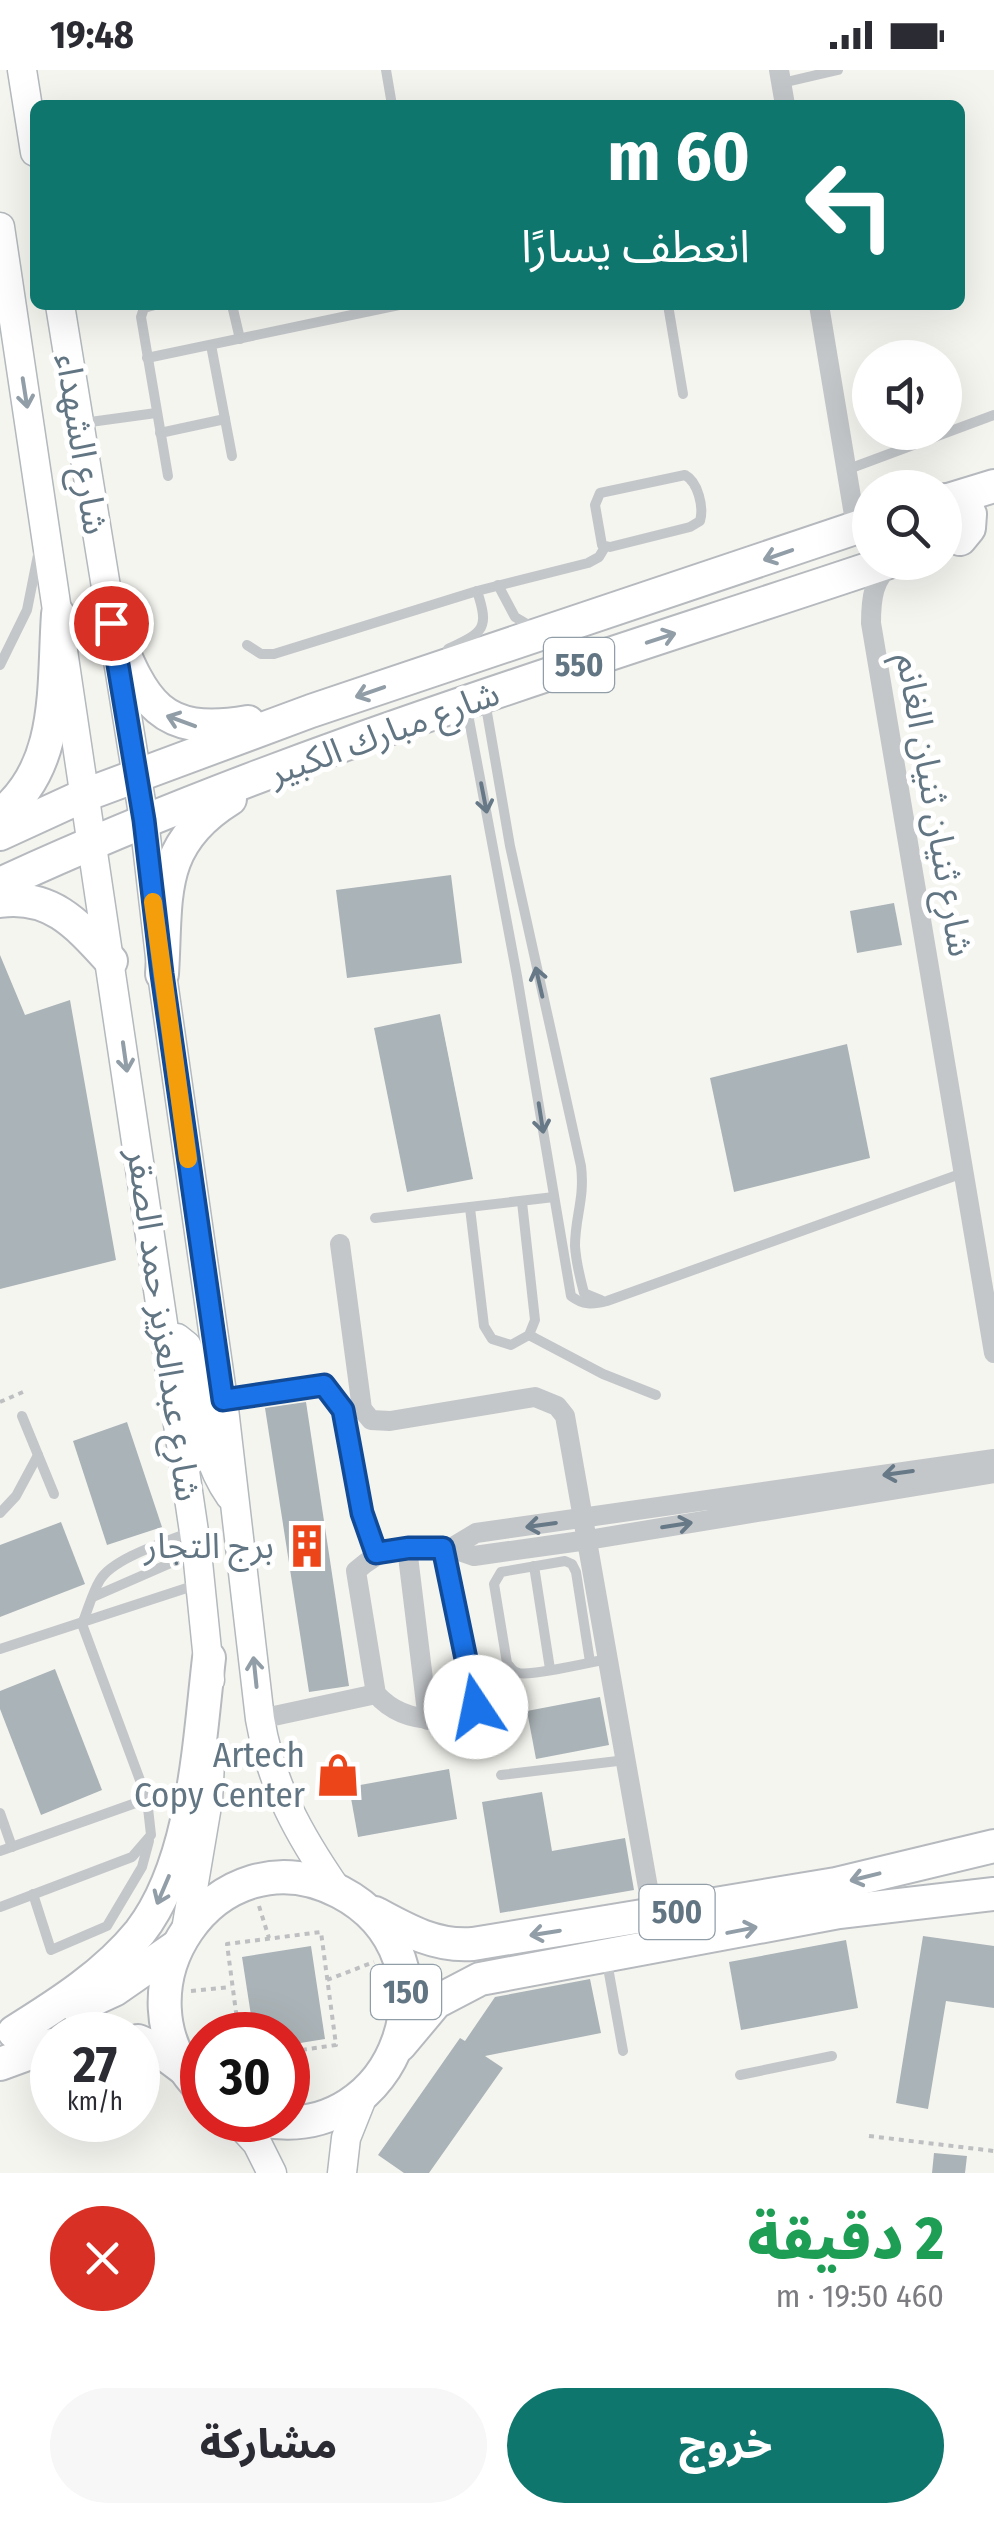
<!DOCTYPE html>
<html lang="ar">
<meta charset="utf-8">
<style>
body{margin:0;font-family:"Fira Sans Condensed","Noto Sans Arabic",sans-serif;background:#f7f7f7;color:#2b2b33;direction:rtl;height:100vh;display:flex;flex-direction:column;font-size:38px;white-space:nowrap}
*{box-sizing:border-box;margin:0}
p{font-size:32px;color:#7c7c81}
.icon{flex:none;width:55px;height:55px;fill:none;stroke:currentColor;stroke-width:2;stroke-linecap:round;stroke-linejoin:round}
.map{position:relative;height:2103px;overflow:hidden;direction:ltr}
.panel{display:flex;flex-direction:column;background:#fff;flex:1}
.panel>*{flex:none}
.hud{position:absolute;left:30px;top:30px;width:935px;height:210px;border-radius:15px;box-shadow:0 10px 40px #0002;direction:rtl;background:#0f766e;color:#fff;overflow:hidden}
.fabs{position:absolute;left:852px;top:270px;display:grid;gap:20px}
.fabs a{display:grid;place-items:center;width:110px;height:110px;border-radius:50%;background:#fff;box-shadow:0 10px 40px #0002;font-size:50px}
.speed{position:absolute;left:30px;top:1942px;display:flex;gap:20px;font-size:50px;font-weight:700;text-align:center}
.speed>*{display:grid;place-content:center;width:130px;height:130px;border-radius:50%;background:#fff;box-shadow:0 10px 40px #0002;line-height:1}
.speed small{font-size:25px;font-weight:400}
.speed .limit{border:15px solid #d22;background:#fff;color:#111}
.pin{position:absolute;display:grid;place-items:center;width:85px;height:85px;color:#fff;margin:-42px;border:5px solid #fff;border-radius:50%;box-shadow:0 2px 10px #0007}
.me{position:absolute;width:110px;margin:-55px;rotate:349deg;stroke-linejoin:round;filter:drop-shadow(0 0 8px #0008)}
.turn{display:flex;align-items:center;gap:35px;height:210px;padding:0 50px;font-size:45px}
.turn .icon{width:130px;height:130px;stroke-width:2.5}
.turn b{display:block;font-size:70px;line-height:85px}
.round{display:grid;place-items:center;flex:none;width:105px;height:105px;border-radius:52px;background:#f7f7f7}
.overview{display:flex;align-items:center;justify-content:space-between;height:170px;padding:0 50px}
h1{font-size:60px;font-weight:800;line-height:75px;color:#1e9e55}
.button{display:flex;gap:20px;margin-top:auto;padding:20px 50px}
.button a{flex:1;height:115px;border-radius:60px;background:#0f766e;color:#fff;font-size:40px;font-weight:800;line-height:115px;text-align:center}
.button a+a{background:#f7f7f7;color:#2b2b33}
.status{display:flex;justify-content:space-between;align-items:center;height:70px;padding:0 50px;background:#fff;direction:ltr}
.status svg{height:28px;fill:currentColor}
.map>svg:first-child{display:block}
</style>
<div class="status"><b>19:48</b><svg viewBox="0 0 49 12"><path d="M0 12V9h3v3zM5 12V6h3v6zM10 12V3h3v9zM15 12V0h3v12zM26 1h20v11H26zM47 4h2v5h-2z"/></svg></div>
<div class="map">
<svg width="994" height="2103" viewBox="0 0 994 2103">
<rect width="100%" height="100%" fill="#f5f5f0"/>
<g fill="#aab3b7">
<polygon points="451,805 462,893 347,908 336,820"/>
<polygon points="894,833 902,875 857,883 850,841"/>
<polygon points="0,885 25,945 70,930 116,1190 0,1219"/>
<polygon points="440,944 473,1109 407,1122 374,958"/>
<polygon points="847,974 870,1088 734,1122 710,1008"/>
<polygon points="306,1332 349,1616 309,1622 265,1338"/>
<polygon points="127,1352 162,1457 107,1475 73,1371"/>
<polygon points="61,1452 85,1514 0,1547 0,1475"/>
<polygon points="55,1599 102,1720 41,1745 0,1639 0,1621"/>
<polygon points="600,1627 609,1675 536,1689 527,1641"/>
<polygon points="449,1699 457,1749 358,1767 349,1717"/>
<polygon points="542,1722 552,1781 625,1768 634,1820 500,1843 482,1732"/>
<polygon points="923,1866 994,1876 994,1938 946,1931 928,2039 896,2033"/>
<polygon points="846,1870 858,1938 741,1960 729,1892"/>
<polygon points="311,1876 325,1969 288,1975 288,1965 254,1965 242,1887"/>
<polygon points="590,1909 601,1963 485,1986 503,1998 429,2103 404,2103 378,2085 460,1968 465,1971 495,1927"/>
<polygon points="934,2083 967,2086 965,2103 932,2103"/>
</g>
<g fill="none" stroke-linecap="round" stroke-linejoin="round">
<g stroke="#b3b9bd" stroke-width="31">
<g id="secondary">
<polyline points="22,0 35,82"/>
<polyline points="0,157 197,1482 210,1610"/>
<path d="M60,235l84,515 18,154 61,426 37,319c11,66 39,116 77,171"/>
<path d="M164,1268h13l10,8c14,51 11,105 43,150"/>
<polyline points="186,1860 208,1730 210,1693"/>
<polyline points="236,2050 257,2073 272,2103"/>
<polyline points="342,2103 346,2068 364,2023"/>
</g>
</g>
<g stroke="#b6babe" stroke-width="36">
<g id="primary">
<polyline points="946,430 960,433 970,444 969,458 960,469"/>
<polyline points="945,431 994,416"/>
<path d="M111,553c32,76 45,115 137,99"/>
<path d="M0,745c62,-48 53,-130 58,-201"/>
<polyline points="0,764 85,725 311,641 870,453"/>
<path d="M0,814c286,-132 591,-222 889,-322"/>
<path d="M0,831c52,-7 78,24 111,60"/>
<path d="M162,904c5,-77 -6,-129 68,-175"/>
<path d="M375,1843c31,17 61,34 98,31l363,-60 158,-38"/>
<polyline points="77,1937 114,1920 176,1877"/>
<path d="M14,1962c45,-28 92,-58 126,-100 54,-70 59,-188 69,-274"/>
<polyline points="138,1971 159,1980 183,1998"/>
<polyline points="400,1975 436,1932 480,1909 839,1842 994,1824"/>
<polyline points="0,1994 52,1975"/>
<path d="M202,2020c-98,-98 14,-263 138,-198 124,65 58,255 -79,228"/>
</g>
</g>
<g stroke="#bdbfc1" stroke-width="4" stroke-dasharray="5 5" stroke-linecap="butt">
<polyline points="0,1332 23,1322"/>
<polyline points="259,1836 269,1868"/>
<polyline points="327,1910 374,1892"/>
<polyline points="191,1921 231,1917"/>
<polyline points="239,1965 227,1874 321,1862 336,1975 288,1982"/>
<polyline points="290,1982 300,2024"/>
<polyline points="869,2066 994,2081"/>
</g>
<g stroke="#c4c7ca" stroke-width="10">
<polyline points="386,0 392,35"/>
<polyline points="782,13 838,0"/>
<polyline points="155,235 144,238 141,247 168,406"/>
<polyline points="232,235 240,269"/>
<polyline points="668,235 683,324"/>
<polyline points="211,275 232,386"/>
<polyline points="147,288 399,235"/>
<polyline points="83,353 156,343"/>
<polyline points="160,363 225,349"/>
<polyline points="846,400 994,345"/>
<path d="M685,405c13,7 19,32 15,46l-10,6 -80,20 -8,-2 -7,-40 5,-12z"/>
<polyline points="498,515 515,547 532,557"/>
<polyline points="247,575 261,584 274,584 477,521 588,493 599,487 605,477"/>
<path d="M448,579c35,-17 42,-19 29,-58"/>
<polyline points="0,595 27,540 38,485"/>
<path d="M485,631l25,145 71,320c4,33 -6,50 -6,80 1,16 5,32 9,47l17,7"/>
<path d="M467,639l50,267 54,320c12,9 21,9 36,5l356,-128"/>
<polyline points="470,1138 484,1256 492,1269 511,1275 529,1265 535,1250 522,1132"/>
<polyline points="375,1148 554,1127"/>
<polyline points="529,1265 603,1304 656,1325"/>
<polyline points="22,1346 54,1424"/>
<polyline points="0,1443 16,1426 38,1385"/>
<polyline points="534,1496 550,1599"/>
<polyline points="93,1527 196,1482"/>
<polyline points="0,1579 199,1514"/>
<path d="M590,1592l-14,-90 -4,-8 -7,-3 -64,11 -7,12 13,79c4,5 5,8 12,10 13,3 72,-11 89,-14"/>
<polyline points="501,1705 626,1690"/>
<polyline points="0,1743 12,1777"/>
<polyline points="0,1781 147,1729"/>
<polyline points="33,1824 51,1880 107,1856 142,1797 149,1771"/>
<path d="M0,1837l132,-50 19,-22 -4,-36 -65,-175c6,-14 10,-31 18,-44 13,-22 66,-38 90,-48"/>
<polyline points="607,1892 623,1981"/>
<polyline points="740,2005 832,1986"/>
</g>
<g stroke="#c4c7ca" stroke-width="20">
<polyline points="779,0 785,35"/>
<polyline points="819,235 856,457"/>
<path d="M893,493c-20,15 -22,36 -22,60l123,730"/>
<polyline points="340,1174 362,1339 371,1350 390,1351 535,1327 557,1336 565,1346 653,1846"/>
<polyline points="223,1330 324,1315 343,1340 362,1443 376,1483"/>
<polyline points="994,1389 476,1463 451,1478 474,1486 588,1470 994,1403"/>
<polyline points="407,1478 428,1650"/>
<path d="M443,1479l34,154 -6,11c-35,9 -70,8 -95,-20l-20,-123c35,-32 52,-21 95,-23"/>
<polyline points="260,1649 376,1624"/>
</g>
<use href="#secondary" stroke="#fff" stroke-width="28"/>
<use href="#primary" stroke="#fff" stroke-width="32"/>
</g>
<defs><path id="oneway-shaft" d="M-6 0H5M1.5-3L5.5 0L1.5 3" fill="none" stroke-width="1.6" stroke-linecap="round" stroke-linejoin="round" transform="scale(2.5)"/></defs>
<g stroke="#919ea8">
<use href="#oneway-shaft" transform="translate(25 323) rotate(81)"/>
<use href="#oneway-shaft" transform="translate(778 485) rotate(161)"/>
<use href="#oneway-shaft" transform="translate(661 568) rotate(-18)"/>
<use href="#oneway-shaft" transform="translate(370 622) rotate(161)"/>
<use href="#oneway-shaft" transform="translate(181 651) rotate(-160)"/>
<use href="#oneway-shaft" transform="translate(125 987) rotate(82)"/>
<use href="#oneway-shaft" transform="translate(255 1602) rotate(-96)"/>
<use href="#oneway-shaft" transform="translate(865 1807) rotate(166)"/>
<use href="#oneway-shaft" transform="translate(163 1820) rotate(113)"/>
<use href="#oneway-shaft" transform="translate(742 1860) rotate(-11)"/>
<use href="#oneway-shaft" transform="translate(545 1863) rotate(171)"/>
</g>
<g stroke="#677987">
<use href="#oneway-shaft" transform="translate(484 728) rotate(79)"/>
<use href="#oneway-shaft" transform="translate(539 912) rotate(-103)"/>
<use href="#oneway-shaft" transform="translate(541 1048) rotate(81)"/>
<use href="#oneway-shaft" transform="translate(898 1403) rotate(172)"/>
<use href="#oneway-shaft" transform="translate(541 1455) rotate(172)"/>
<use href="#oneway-shaft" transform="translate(677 1455) rotate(-9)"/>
</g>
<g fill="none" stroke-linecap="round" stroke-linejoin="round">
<g stroke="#114b97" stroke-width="25">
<polyline id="route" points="111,553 144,750 162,904 223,1330 324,1315 343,1340 362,1443 376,1483 408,1478 443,1478 476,1637"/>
</g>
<use href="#route" stroke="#1a73e8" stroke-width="18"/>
<polyline stroke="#f59e0b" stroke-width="18" points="153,832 188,1089"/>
</g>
<defs>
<g id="building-bare" transform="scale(3.45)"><path d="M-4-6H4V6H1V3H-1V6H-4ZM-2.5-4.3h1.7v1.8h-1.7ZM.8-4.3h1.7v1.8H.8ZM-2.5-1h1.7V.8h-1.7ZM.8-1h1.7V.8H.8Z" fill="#ec4519" stroke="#fff" stroke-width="2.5" paint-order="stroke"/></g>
<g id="shop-bare" transform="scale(3.45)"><path d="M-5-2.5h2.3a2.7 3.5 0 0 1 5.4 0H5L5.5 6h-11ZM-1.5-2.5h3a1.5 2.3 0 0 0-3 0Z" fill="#ec4519" stroke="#fff" stroke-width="2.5" paint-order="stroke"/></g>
</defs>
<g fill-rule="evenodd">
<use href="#building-bare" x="307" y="1476"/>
<use href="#shop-bare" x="338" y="1705"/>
</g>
<g text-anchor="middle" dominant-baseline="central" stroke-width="10" stroke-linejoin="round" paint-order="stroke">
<g fill="#fff" stroke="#919ea8" stroke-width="2.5">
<rect x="544" y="568" width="70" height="54" rx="8"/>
<rect x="639.5" y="1815" width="75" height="54" rx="8"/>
<rect x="371" y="1895" width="70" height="54" rx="8"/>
</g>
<g font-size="32" font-weight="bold" fill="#627583">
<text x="579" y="595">550</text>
<text x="677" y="1842">500</text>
<text x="406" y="1922">150</text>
</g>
<g font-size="35" fill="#627583" stroke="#fff">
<text transform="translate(82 374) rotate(81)">شارع الشهداء</text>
<text transform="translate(384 663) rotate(-20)">شارع مبارك الكبير</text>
<text transform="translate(935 735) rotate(80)">شارع ثنيان ثنيان الغانم</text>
<text transform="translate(164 1255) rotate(82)">شارع عبدالعزيز حمد الصقر</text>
</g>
<g font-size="35" fill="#627583" stroke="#fff" text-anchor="end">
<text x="274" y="1476">برج التجار</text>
<text x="305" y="1685">Artech<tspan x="305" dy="40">Copy Center</tspan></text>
</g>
</g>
</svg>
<div class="fabs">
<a><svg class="icon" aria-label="sound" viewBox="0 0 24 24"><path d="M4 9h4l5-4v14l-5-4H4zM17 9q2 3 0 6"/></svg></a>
<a><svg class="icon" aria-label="search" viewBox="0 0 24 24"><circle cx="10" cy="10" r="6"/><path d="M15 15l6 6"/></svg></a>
</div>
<div class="speed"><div>27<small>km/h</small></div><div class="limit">30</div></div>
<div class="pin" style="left:111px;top:553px;background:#d93025"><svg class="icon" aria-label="arrive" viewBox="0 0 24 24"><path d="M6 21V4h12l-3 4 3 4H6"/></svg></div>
<svg class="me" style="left:476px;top:1637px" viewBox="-20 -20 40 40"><circle r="19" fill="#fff"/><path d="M0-13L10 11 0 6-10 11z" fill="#1a73e8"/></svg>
<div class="hud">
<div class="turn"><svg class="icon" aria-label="left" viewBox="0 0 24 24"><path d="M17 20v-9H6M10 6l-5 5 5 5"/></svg><div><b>60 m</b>انعطف يسارًا</div></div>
</div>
</div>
<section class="panel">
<div class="overview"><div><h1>2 دقيقة</h1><p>460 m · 19:50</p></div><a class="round" style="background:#d93025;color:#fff"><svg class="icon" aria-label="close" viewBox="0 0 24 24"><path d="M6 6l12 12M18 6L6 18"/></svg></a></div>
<div class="button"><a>خروج</a><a>مشاركة</a></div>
</section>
